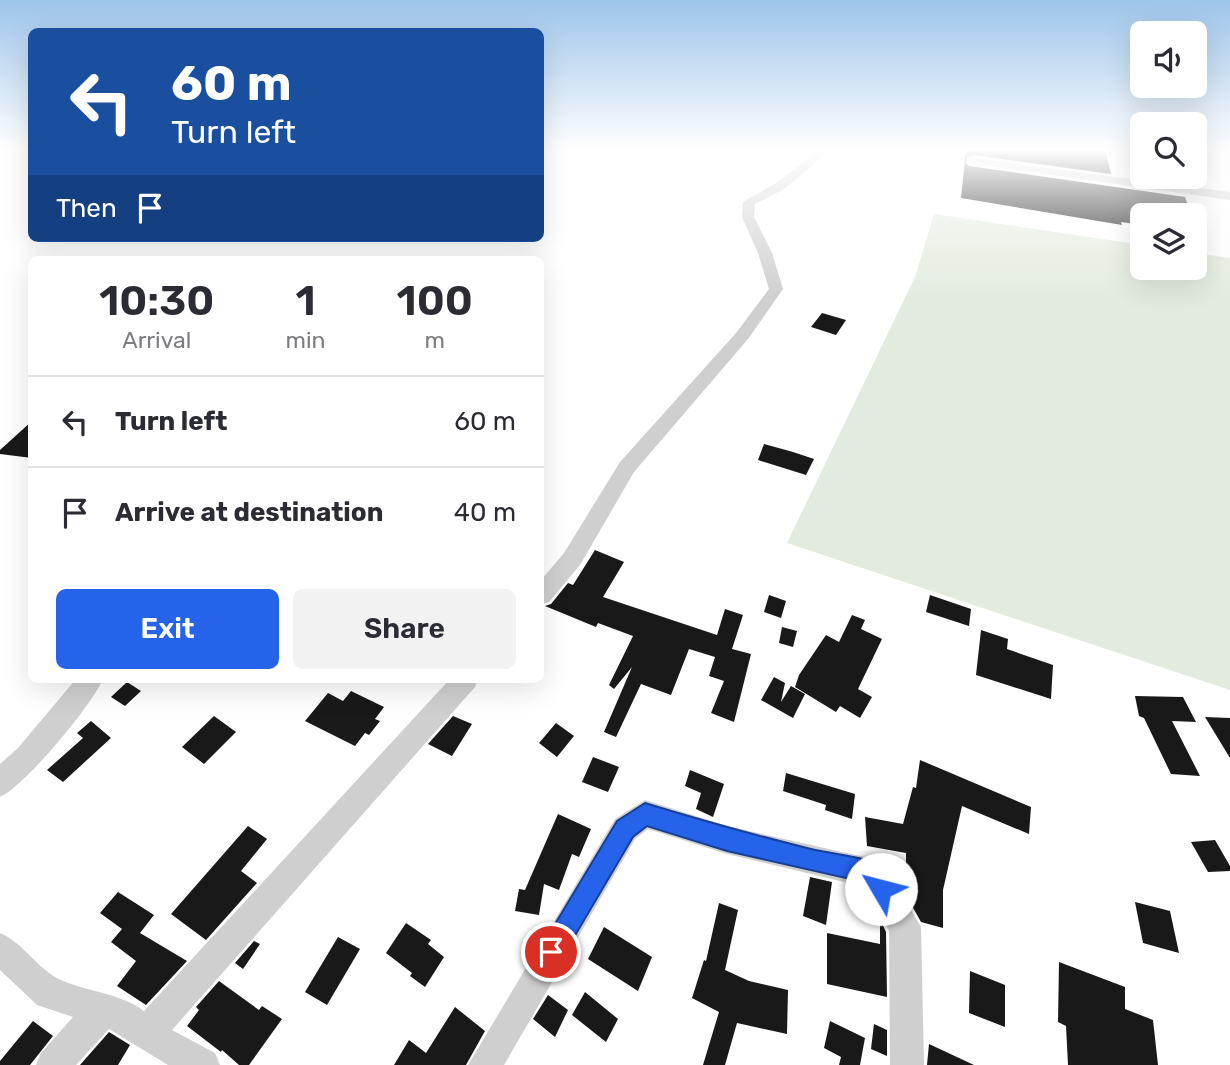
<!DOCTYPE html>
<style>
body{margin:0;font-family:Rubik,sans-serif;background:#f2f2f3;color:#2b2b33;height:100vh;display:flex;flex-direction:column;font-size:26px;white-space:nowrap}
*{box-sizing:border-box;margin:0}
p{font-size:23px;color:#7c7c81}
.icon{flex:none;width:38px;height:38px;fill:none;stroke:currentColor;stroke-width:2;stroke-linecap:round;stroke-linejoin:round}
.map{position:relative;flex:1;overflow:hidden}
.side{position:absolute;left:28px;top:256px;width:516px;height:427px;display:flex;flex-direction:column;background:#fff;border-radius:10px;box-shadow:0 7px 28px #0002}
.side>*{flex:none}
.hud{position:absolute;left:28px;top:28px;width:516px;height:214px;border-radius:10px;box-shadow:0 7px 28px #0002;background:#1a4fa0;color:#fff;overflow:hidden}
.fabs{position:absolute;left:1130px;top:21px;display:grid;gap:14px}
.fabs a{display:grid;place-items:center;width:77px;height:77px;border-radius:10px;background:#fff;box-shadow:0 7px 28px #0002;font-size:35px}
.pin{position:absolute;display:grid;place-items:center;width:60px;height:60px;color:#fff;margin:-30px;border:4px solid #fff;border-radius:50%;box-shadow:0 2px 7px #0007}
.me{position:absolute;width:77px;margin:-38px;rotate:307deg;stroke-linejoin:round;filter:drop-shadow(0 0 5px #0008)}
.turn{display:flex;align-items:center;gap:24px;height:147px;padding:0 28px;font-size:32px}
.turn .icon{width:91px;height:91px;stroke-width:2.5}
.turn b{display:block;font-size:49px;line-height:60px}
.then{display:flex;align-items:center;height:66px;padding:0 28px;background:#0003;gap:14px;font-size:26px}
.eta{display:flex;justify-content:space-evenly;align-items:center;height:119px;text-align:center}
.eta b{font-size:42px;font-weight:600;line-height:49px}
.action{display:flex;gap:14px;margin-top:auto;padding:14px 28px}
.action a{flex:1;height:80px;border-radius:10px;background:#2563eb;color:#fff;font-size:28px;font-weight:600;line-height:80px;text-align:center}
.action a+a{background:#f2f2f3;color:#2b2b33}
ul{padding:0;list-style:none}
li{display:flex;align-items:center;gap:21px;height:91px;padding:0 28px;border-top:2px solid #e1e1e2}
li div{flex:1}
li b{display:block;font-size:26px}
li em{font-style:normal}
.map>svg:first-child{display:block}
</style>
<div class="map">
<svg width="1230" height="1065" viewBox="0 0 1230 1065">
<rect width="100%" height="100%" fill="#fff"/>
<polygon fill="#e3ebde" points="934,214 1143,245 1143,268 1195,268 1195,253 1230,258 1230,690 787,543 915,277"/>
<g fill="#191919">
<polygon points="966,150 1105,150 1111,174 973,155 967,157 966,163 969,166 1185,197 1192,215 1143,215 1143,225 1121,222 1122,225 961,198"/>
<polygon points="822,313 846,320 836,335 811,327"/>
<polygon points="32,421 32,458 0,454 0,450"/>
<polygon points="764,444 793,452 814,459 806,475 758,460"/>
<polygon points="595,550 624,562 603,597 717,635 725,609 743,615 732,649 751,654 734,722 711,713 724,681 709,676 715,657 689,649 671,695 641,684 616,737 604,732 632,667 614,689 609,685 633,636 598,623 596,627 545,606 551,604 568,583 573,585"/>
<polygon points="769,595 786,601 781,618 764,612"/>
<polygon points="930,595 971,609 969,626 926,612"/>
<polygon points="852,615 865,620 861,629 882,639 858,689 872,697 860,718 840,706 836,712 795,687 799,675 826,635 839,642"/>
<polygon points="782,627 797,631 793,647 779,643"/>
<polygon points="981,630 1008,639 1007,649 1053,665 1051,699 976,675"/>
<polygon points="774,677 785,683 781,702 791,686 805,694 793,718 761,700"/>
<polygon points="127,682 141,691 125,706 111,697"/>
<polygon points="351,691 384,707 375,719 380,721 369,735 365,733 355,746 305,721 328,693 343,701"/>
<polygon points="1135,696 1183,697 1196,722 1172,721 1200,776 1171,774 1144,718 1139,716"/>
<polygon points="214,716 236,732 204,764 182,747"/>
<polygon points="453,716 472,724 452,756 428,744"/>
<polygon points="1205,717 1230,718 1230,758"/>
<polygon points="91,721 111,738 63,782 47,770 83,738 77,733"/>
<polygon points="556,723 574,736 557,757 539,743"/>
<polygon points="593,757 619,767 608,792 582,782"/>
<polygon points="920,760 1031,807 1029,834 962,806 943,890 943,928 921,922 906,895 906,853 867,846 865,817 903,824 913,787 916,788"/>
<polygon points="690,770 724,784 713,817 696,809 701,793 685,786"/>
<polygon points="786,773 855,794 852,819 825,810 826,805 783,791"/>
<polygon points="558,814 591,829 579,857 572,854 559,890 544,884 539,915 515,911 519,889 525,890"/>
<polygon points="248,826 267,839 241,871 257,883 206,940 171,914"/>
<polygon points="1215,840 1230,866 1230,871 1208,872 1191,842"/>
<polygon points="810,877 832,882 826,925 803,916"/>
<polygon points="118,892 154,915 140,933 187,961 146,1005 117,986 136,961 111,942 122,929 100,913"/>
<polygon points="1135,902 1170,911 1179,953 1143,943"/>
<polygon points="719,903 738,910 725,970 749,981 788,990 787,1034 737,1023 725,1065 703,1065 719,1012 692,998 704,960 706,961"/>
<polygon points="880,919 886,932 887,997 827,984 827,933 880,944"/>
<polygon points="406,923 431,940 428,944 444,957 425,987 410,976 412,973 386,953"/>
<polygon points="604,927 652,957 638,991 588,959"/>
<polygon points="338,937 360,949 327,1005 305,992"/>
<polygon points="254,941 260,944 243,969 235,963"/>
<polygon points="1059,962 1125,987 1125,1009 1153,1020 1158,1065 1068,1065 1066,1026 1058,1022"/>
<polygon points="970,971 1005,985 1005,1027 969,1013"/>
<polygon points="219,981 259,1010 262,1006 282,1019 249,1065 239,1065 222,1050 221,1052 187,1026 199,1010 196,1007"/>
<polygon points="585,992 618,1019 606,1042 572,1015"/>
<polygon points="548,995 568,1010 555,1037 533,1019"/>
<polygon points="455,1007 485,1031 466,1065 394,1065 409,1040 426,1053"/>
<polygon points="33,1021 53,1036 30,1065 0,1065 0,1061"/>
<polygon points="830,1021 865,1038 860,1065 839,1065 841,1057 824,1048"/>
<polygon points="874,1024 887,1030 887,1056 871,1049"/>
<polygon points="109,1032 130,1045 118,1065 80,1065"/>
<polygon points="929,1044 974,1065 927,1065"/>
</g>
<g fill="none" stroke-linecap="round" stroke-linejoin="round">
<g fill="#cfcfcf" fill-rule="evenodd">
<polygon points="819,150 831,150 784,189 755,204 754,217 772,253 783,289 748,339 634,472 580,565 549,602 541,604 541,580 564,553 620,462 736,333 769,289 758,253 742,217 743,202 776,183"/>
<polygon points="973,158 1230,192 1230,200 969,163 969,159"/>
<path d="M76,679h27c-11,26 -78,107 -103,118v-33l18,-16z"/>
<path d="M450,679h28l-3,8 -303,343 43,23 5,12h-52l-59,-36 -33,36h-40l5,-12 32,-36 -36,-12 -37,-35v-37c24,10 38,37 61,47 27,12 59,13 83,31z"/>
<polygon points="645,800 727,826 887,862 894,881 921,927 924,1065 890,1065 889,931 865,887 727,854 648,829 635,839 504,1065 468,1065 615,819"/>
</g>
</g>
<linearGradient id="sky" x2="0" y2="1"><stop stop-color="#9dc4ea"/><stop offset="0.5" stop-color="#fff"/><stop offset="1" stop-color="#fff" stop-opacity="0"/></linearGradient>
<rect width="1230" height="299" fill="url(#sky)"/>
<path fill="#2563eb" stroke="#184099" stroke-width="2" d="M645,803c55,17 110,32 166,46 22,5 54,8 73,16l9,24 -4,8 -8,3 -8,-3 -5,-14 -141,-32 -80,-25 -14,11 -73,124 -9,3 -8,-3 -4,-9 4,-8 74,-123z"/>
</svg>
<div class="fabs">
<a><svg class="icon" aria-label="sound" viewBox="0 0 24 24"><path d="M4 9h4l5-4v14l-5-4H4zM17 9q2 3 0 6"/></svg></a>
<a><svg class="icon" aria-label="search" viewBox="0 0 24 24"><circle cx="10" cy="10" r="6"/><path d="M15 15l6 6"/></svg></a>
<a><svg class="icon" aria-label="layers" viewBox="0 0 24 24"><path d="M12 4l9 5-9 5-9-5zM3 14l9 5 9-5"/></svg></a>
</div>
<div class="pin" style="left:551px;top:952px;background:#d93025"><svg class="icon" aria-label="arrive" viewBox="0 0 24 24"><path d="M6 21V4h12l-3 4 3 4H6"/></svg></div>
<svg class="me" style="left:881px;top:889px" viewBox="-20 -20 40 40"><circle r="19" fill="#fff"/><path d="M0-13L10 11 0 6-10 11z" fill="#2563eb"/></svg>
<div class="hud">
<div class="turn"><svg class="icon" aria-label="left" viewBox="0 0 24 24"><path d="M17 20v-9H6M10 6l-5 5 5 5"/></svg><div><b>60 m</b>Turn left</div></div>
<div class="then">Then<svg class="icon" aria-label="arrive" viewBox="0 0 24 24"><path d="M6 21V4h12l-3 4 3 4H6"/></svg></div>
</div>
<section class="side">
<div class="eta">
<div><b>10:30</b><p>Arrival</p></div>
<div><b>1</b><p>min</p></div>
<div><b>100</b><p>m</p></div>
</div>
<ul>
<li><svg class="icon" aria-label="left" viewBox="0 0 24 24"><path d="M17 20v-9H6M10 6l-5 5 5 5"/></svg><div><b>Turn left</b></div><em>60 m</em></li>
<li><svg class="icon" aria-label="arrive" viewBox="0 0 24 24"><path d="M6 21V4h12l-3 4 3 4H6"/></svg><div><b>Arrive at destination</b></div><em>40 m</em></li>
</ul>
<div class="action"><a>Exit</a><a>Share</a></div>
</section>
</div>
